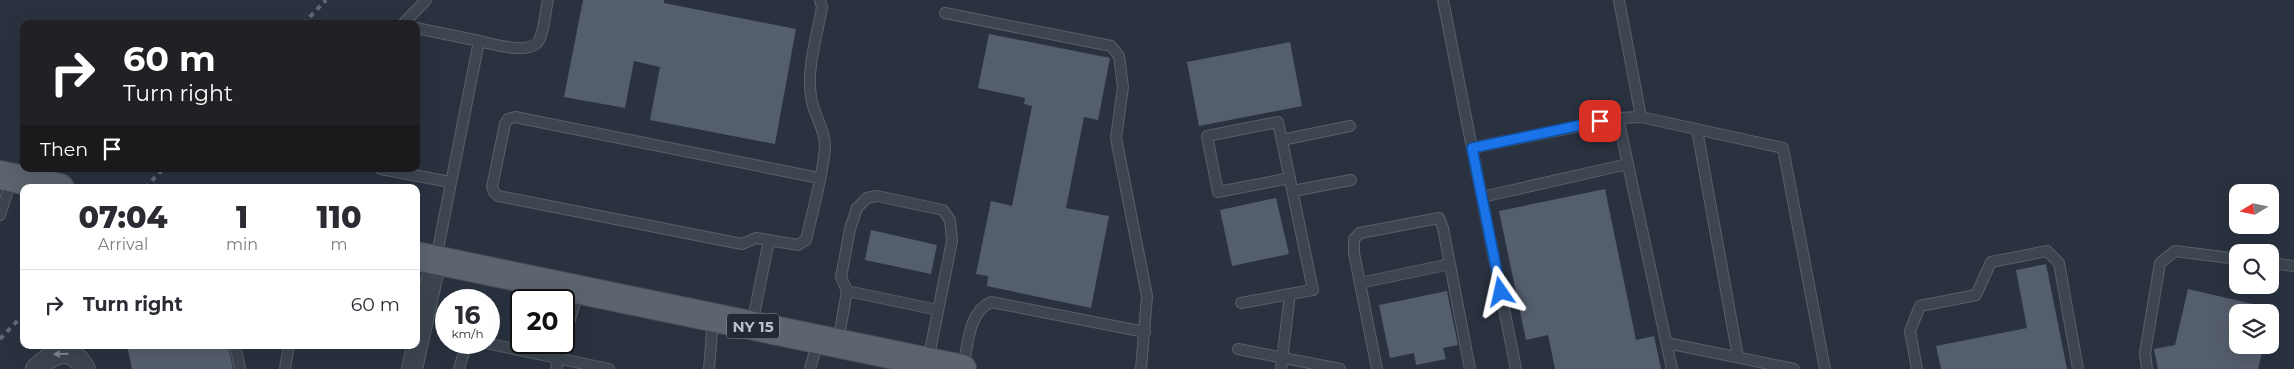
<!DOCTYPE html>
<style>
body{margin:0;font-family:Montserrat,sans-serif;background:#f7f7f7;color:#2b2b33;height:100vh;display:flex;flex-direction:column;font-size:19px;white-space:nowrap}
*{box-sizing:border-box;margin:0}
p{font-size:16px;color:#7c7c81}
.icon{flex:none;width:28px;height:28px;fill:none;stroke:currentColor;stroke-width:2;stroke-linecap:round;stroke-linejoin:round}
.map{position:relative;flex:1;overflow:hidden}
.details{position:absolute;left:20px;top:184px;width:400px;height:165px;display:flex;flex-direction:column;background:#fff;border-radius:10px;box-shadow:0 5px 20px #0002}
.details>*{flex:none}
.guide{position:absolute;left:20px;top:20px;width:400px;height:152px;border-radius:10px;box-shadow:0 5px 20px #0002;background:#202124;color:#fff;overflow:hidden}
.needle{width:32px;rotate:260deg}
.fabs{position:absolute;left:2229px;top:184px;display:grid;gap:10px}
.fabs a{display:grid;place-items:center;width:50px;height:50px;border-radius:10px;background:#fff;box-shadow:0 5px 20px #0002;font-size:25px}
.speed{position:absolute;left:435px;top:289px;display:flex;gap:10px;font-size:25px;font-weight:700;text-align:center}
.speed>*{display:grid;place-content:center;width:65px;height:65px;border-radius:50%;background:#fff;box-shadow:0 5px 20px #0002;line-height:1}
.speed small{font-size:12px;font-weight:400}
.speed .limit{border:2px solid #111;border-radius:8px;background:#fff;color:#111}
.pin{position:absolute;display:grid;place-items:center;width:42px;height:42px;color:#fff;margin:-21px;border-radius:10px;box-shadow:0 2px 8px #0006}
.me{position:absolute;width:55px;margin:-28px;rotate:349deg;stroke-linejoin:round;filter:drop-shadow(0 0 4px #0008)}
.turn{display:flex;align-items:center;gap:18px;height:105px;padding:0 20px;font-size:22px}
.turn .icon{width:65px;height:65px;stroke-width:2.5}
.turn b{display:block;font-size:35px;line-height:42px}
.then{display:flex;align-items:center;height:48px;padding:0 20px;background:#0003;gap:10px;font-size:19px}
.eta{display:flex;justify-content:space-evenly;align-items:center;height:85px;text-align:center}
.eta b{font-size:30px;font-weight:800;line-height:35px}
ul{padding:0;list-style:none}
li{display:flex;align-items:center;gap:15px;height:70px;padding:0 20px;border-top:1px solid #e1e1e2}
li div{flex:1}
li b{display:block;font-size:19px}
li em{font-style:normal}
.map>svg:first-child{display:block}
</style>
<div class="map">
<svg width="2294" height="369" viewBox="0 0 2294 369">
<rect width="100%" height="100%" fill="#2a3240"/>
<g fill="#555e6d">
<polygon points="583,0 664,0 664,3 796,29 775,144 650,120 660,67 634,61 625,108 564,97"/>
<polygon points="989,34 1110,58 1098,120 1084,117 1066,208 1109,216 1091,308 987,286 988,276 976,274 991,201 1012,206 1032,106 1024,104 1025,98 978,88"/>
<polygon points="1290,42 1302,106 1199,126 1187,62"/>
<polygon points="1605,189 1636,340 1654,336 1661,369 1555,369 1548,335 1526,340 1499,211"/>
<polygon points="1276,198 1289,254 1232,266 1220,210"/>
<polygon points="871,230 937,245 931,274 865,260"/>
<polygon points="2046,264 2067,369 1941,369 1936,346 2027,328 2016,270"/>
<polygon points="2188,289 2266,307 2265,312 2238,312 2238,345 2264,345 2258,369 2158,369 2154,349 2175,345"/>
<polygon points="1447,291 1458,345 1443,348 1446,359 1416,365 1414,353 1390,358 1379,305"/>
<polygon points="127,345 228,345 233,369 132,369"/>
</g>
<g fill="none" stroke-linecap="round" stroke-linejoin="round">
<g stroke="#58606b" stroke-width="12">
<g id="lane">
<polyline points="1443,0 1472,148"/>
<polyline points="1619,0 1641,117"/>
<polyline points="945,13 1111,46 1119,56 1123,87 1116,138 1147,296 1141,369"/>
<polyline points="403,24 426,0"/>
<polyline points="416,28 479,41 436,259"/>
<path d="M479,41c15,3 55,16 61,-3 5,-12 5,-26 8,-38"/>
<polyline points="1618,118 1641,117 1783,148 1825,369"/>
<polyline points="1697,130 1738,357"/>
<polyline points="1282,140 1350,126"/>
<polyline points="381,169 450,182"/>
<path d="M819,178l-304,-61 -7,2 -3,5 -13,63 2,5 4,4 244,48 14,-6 42,7 8,-5c6,-27 18,-68 19,-94 0,-17 -10,-29 -13,-44 -7,-30 5,-65 10,-95l-2,-7"/>
<polyline points="1293,191 1351,180"/>
<polyline points="1482,197 1628,164"/>
<polyline points="0,215 12,178"/>
<polyline points="2270,263 2294,266"/>
<polyline points="1360,283 1450,264"/>
<polyline points="847,291 938,310"/>
<polyline points="1241,303 1290,294"/>
<polyline points="752,325 769,240"/>
<polyline points="481,342 609,369"/>
<polyline points="838,342 847,291 841,277 850,229 857,208 867,198 877,196 943,210 950,220 952,241 928,361"/>
<polyline points="1667,343 1794,369"/>
<polyline points="235,345 240,369"/>
<polyline points="1238,349 1340,369"/>
<path d="M963,368c5,-22 5,-56 28,-66l154,30"/>
<polyline points="285,369 289,345"/>
<polyline points="459,369 467,342"/>
<polyline points="556,369 578,291"/>
<polyline points="709,369 713,319"/>
<polyline points="810,369 818,341"/>
<polyline points="1281,369 1290,294 1313,290 1278,122 1207,136 1218,192 1290,178"/>
<polyline points="1377,369 1354,253 1354,239 1360,233 1439,218 1443,228 1470,369"/>
<polyline points="1516,369 1472,148 1618,118 1672,369"/>
<polyline points="1917,369 1910,331 1920,306 1976,295 1991,262 2047,251 2059,263 2078,369"/>
<polyline points="2147,369 2145,353 2160,263 2175,251 2238,259"/>
</g>
</g>
<g stroke="#58606b" stroke-width="22">
<g id="street">
<path d="M36,369c17,-17 35,-25 49,0"/>
<polyline points="412,369 436,260"/>
</g>
</g>
<g stroke="#474e5a" stroke-width="30">
<g id="primary">
<polyline points="0,175 60,188"/>
<polyline points="416,256 962,369"/>
</g>
</g>
<use href="#lane" stroke="#3d4550" stroke-width="10"/>
<use href="#street" stroke="#3d4550" stroke-width="20"/>
<use href="#primary" stroke="#5c6470" stroke-width="28"/>
<g stroke="#606977" stroke-width="4" stroke-dasharray="5 5" stroke-linecap="butt">
<polyline points="303,24 326,0"/>
<polyline points="145,188 163,169"/>
<polyline points="0,339 24,314"/>
</g>
</g>
<defs><path id="oneway-solid" d="M-6-.8H1V-3.2L6.5 0L1 3.2V.8H-6Z" transform="scale(1.25)"/></defs>
<use fill="#828993" href="#oneway-solid" transform="translate(61 354) rotate(179)"/>
<g fill="none" stroke-linecap="round" stroke-linejoin="round">
<g stroke="#114b97" stroke-width="12">
<polyline id="route" points="1501,292 1472,148 1600,121"/>
</g>
<use href="#route" stroke="#1a73e8" stroke-width="9"/>
</g>
<g text-anchor="middle" dominant-baseline="central" stroke-width="5" stroke-linejoin="round" paint-order="stroke">
<rect fill="#222a36" stroke="#8c939e" stroke-width="1" x="727" y="313.5" width="52" height="25" rx="4"/>
<g font-size="15" font-weight="bold" fill="#bac0ca">
<text x="753" y="326">NY 15</text>
</g>
</g>
</svg>
<div class="fabs">
<a><svg class="needle" viewBox="-14 -14 28 28"><path d="M0-13l5 13h-10z" fill="#e53935"/><path d="M0 13l5-13h-10z" fill="#7c7c81"/></svg></a>
<a><svg class="icon" aria-label="search" viewBox="0 0 24 24"><circle cx="10" cy="10" r="6"/><path d="M15 15l6 6"/></svg></a>
<a><svg class="icon" aria-label="layers" viewBox="0 0 24 24"><path d="M12 4l9 5-9 5-9-5zM3 14l9 5 9-5"/></svg></a>
</div>
<div class="speed"><div>16<small>km/h</small></div><div class="limit">20</div></div>
<div class="pin" style="left:1600px;top:121px;background:#d93025"><svg class="icon" aria-label="arrive" viewBox="0 0 24 24"><path d="M6 21V4h12l-3 4 3 4H6"/></svg></div>
<svg class="me" style="left:1501px;top:292px" viewBox="-20 -20 40 40"><path d="M0-17L14 15 0 8-14 15z" fill="#1a73e8" stroke="#fff" stroke-width="4"/></svg>
<div class="guide">
<div class="turn"><svg class="icon" aria-label="right" viewBox="0 0 24 24"><path d="M7 20v-9h11M14 6l5 5-5 5"/></svg><div><b>60 m</b>Turn right</div></div>
<div class="then">Then<svg class="icon" aria-label="arrive" viewBox="0 0 24 24"><path d="M6 21V4h12l-3 4 3 4H6"/></svg></div>
</div>
<section class="details">
<div class="eta">
<div><b>07:04</b><p>Arrival</p></div>
<div><b>1</b><p>min</p></div>
<div><b>110</b><p>m</p></div>
</div>
<ul>
<li><svg class="icon" aria-label="right" viewBox="0 0 24 24"><path d="M7 20v-9h11M14 6l5 5-5 5"/></svg><div><b>Turn right</b></div><em>60 m</em></li>
</ul>
</section>
</div>
